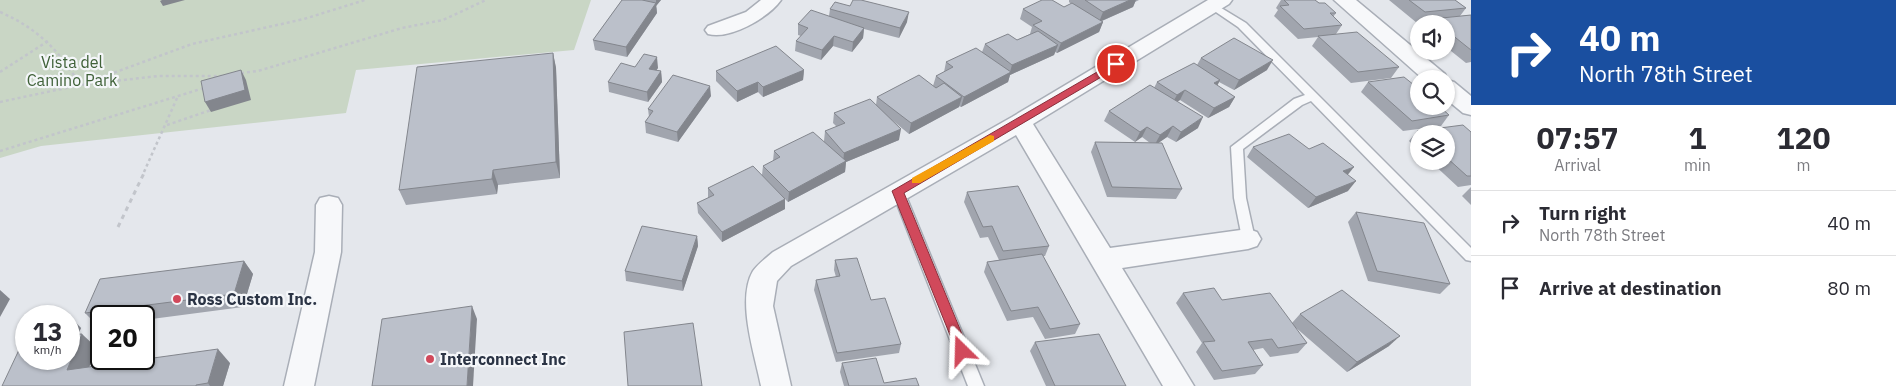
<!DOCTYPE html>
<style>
body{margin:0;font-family:"IBM Plex Sans",sans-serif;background:#f2f2f3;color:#2b2b33;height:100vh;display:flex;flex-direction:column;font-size:19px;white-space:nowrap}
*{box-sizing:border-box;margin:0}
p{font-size:16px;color:#7c7c81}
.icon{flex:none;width:28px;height:28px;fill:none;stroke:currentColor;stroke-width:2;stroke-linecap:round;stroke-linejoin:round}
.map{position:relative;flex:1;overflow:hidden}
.details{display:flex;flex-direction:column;background:#fff;width:425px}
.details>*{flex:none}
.hud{background:#1a4fa0;color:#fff;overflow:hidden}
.fabs{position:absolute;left:1410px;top:15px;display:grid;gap:10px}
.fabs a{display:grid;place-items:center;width:45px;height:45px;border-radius:50%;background:#fff;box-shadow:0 1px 4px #0004;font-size:25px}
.speed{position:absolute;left:15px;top:305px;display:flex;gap:10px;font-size:25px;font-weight:700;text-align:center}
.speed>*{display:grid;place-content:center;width:65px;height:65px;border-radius:50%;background:#fff;box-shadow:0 1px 4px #0004;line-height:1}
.speed small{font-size:12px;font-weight:400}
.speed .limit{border:2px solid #111;border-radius:8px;background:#fff;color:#111}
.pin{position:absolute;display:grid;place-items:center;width:42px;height:42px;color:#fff;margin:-21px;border:2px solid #fff;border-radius:50%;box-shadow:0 1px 5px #0007}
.me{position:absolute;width:55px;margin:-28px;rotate:338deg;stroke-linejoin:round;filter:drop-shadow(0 0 4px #0008)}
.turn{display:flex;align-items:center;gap:18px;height:105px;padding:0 25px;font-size:22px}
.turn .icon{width:65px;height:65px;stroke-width:2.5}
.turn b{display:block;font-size:35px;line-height:42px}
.eta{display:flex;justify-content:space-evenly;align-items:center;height:85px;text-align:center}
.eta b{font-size:30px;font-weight:700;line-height:35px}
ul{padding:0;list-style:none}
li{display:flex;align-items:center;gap:15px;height:65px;padding:0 25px;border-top:1px solid #e1e1e2}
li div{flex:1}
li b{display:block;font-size:19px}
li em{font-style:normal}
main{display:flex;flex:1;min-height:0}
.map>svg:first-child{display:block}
</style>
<main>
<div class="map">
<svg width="1471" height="386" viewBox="0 0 1471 386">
<rect width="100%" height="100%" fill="#e4e7ec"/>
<polygon fill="#c9d6c5" points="0,0 591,0 574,50 356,70 346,113 41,146 0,158"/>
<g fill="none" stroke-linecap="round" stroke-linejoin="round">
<g stroke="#a9aeb7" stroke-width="3">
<g id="service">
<polygon points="1213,3 1246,23 1471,248 1471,261 1466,260 1311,101 1302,105 1243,149 1246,198 1255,239 1253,243 1243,243 1234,198 1231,147 1294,99 1305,95 1238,27 1210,8 1208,6"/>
<polygon points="898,186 904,191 984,386 968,386 892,191"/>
</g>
</g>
<g stroke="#a9aeb7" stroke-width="3">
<g id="minor">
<path d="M761,0h20c-13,18 -51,40 -73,34l-3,-4 3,-4 38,-14z"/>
<path d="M1208,0h24l-3,4 -196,120 77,124 138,-19 9,3 4,7 -4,7 -9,3 -126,19 72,118h-31l-147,-251 -225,131 -14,15 -4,25 18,80h-30c-6,-31 -25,-86 -8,-115 5,-7 13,-13 20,-19l239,-135z"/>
<polygon points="1334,0 1356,0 1445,74 1447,80 1454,82 1471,96 1471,115 1463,113 1446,99 1446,79 1423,79"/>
<polygon points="329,196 338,198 342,205 341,252 314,386 284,386 315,252 316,205 320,198"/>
</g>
</g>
<g stroke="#c2c5cb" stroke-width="2.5" stroke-dasharray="3 3" stroke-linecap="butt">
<path d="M0,12c37,16 60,39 80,73"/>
<polyline points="0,72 48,41"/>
<polyline points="241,73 258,71 402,28 443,20 486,0"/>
<polyline points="86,83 192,44 304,19 365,0"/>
<polyline points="0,102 80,85 158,76 222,76"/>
<polyline points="167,125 211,110 211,108"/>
<polyline points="0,151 204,88"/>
<polyline points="144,172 178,96"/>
</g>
<polyline stroke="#c2c5cb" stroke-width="3" stroke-dasharray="4.5 4.5" stroke-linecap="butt" points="118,227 145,171"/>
<use href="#service" fill="#f7f8fa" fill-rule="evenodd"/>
<use href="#minor" fill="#f7f8fa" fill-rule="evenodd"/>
</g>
<g fill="#a1a5ae">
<polygon points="622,0 661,0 656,6 657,13 627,57 595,50 593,40"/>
<polygon points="1069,0 1139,0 1135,2 1133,7 1102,21 1103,22 1099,32 1057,53 1055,52 1054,55 1010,75 1008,82 961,107 959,106 959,107 909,134 892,120 899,140 846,162 845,172 788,202 785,199 785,209 722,242 698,213 697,203 708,198 708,188 762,175 763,166 773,161 774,151 824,141 825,131 837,127 833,123 834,113 876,105 877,97 933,86 936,76 944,72 946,62 982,52 985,44 1017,40 1030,34 1032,27 1020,19 1023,9 1064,7 1071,4 1069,2"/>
<polygon points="1281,0 1315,0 1319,3 1336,13 1333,17 1342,25 1336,34 1399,67 1391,78 1351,83 1312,46 1318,37 1298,39 1274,16 1278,10 1276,8"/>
<polygon points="1389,0 1455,0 1466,8 1460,16 1471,15 1471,62 1466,63 1446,47 1446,24 1428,24 1430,21 1417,23"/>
<polygon points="830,9 907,22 899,38 864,29 863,38 852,52 833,46 821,60 795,51 796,41 801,36 798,35 798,24 829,16"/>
<polygon points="553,53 556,68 560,178 498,185 497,194 406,205 399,190"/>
<polygon points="1201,58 1267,70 1234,90 1219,82 1217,86 1235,97 1229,107 1208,118 1180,100 1177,102 1198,128 1176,142 1167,137 1158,143 1182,189 1176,199 1107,197 1091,152 1095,142 1150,143 1142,137 1135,142 1104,121 1109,111 1154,88 1157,82 1197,65"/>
<polygon points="635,67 658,68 656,70 661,71 662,82 648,102 609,92 608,82"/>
<polygon points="804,70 803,80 763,97 758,92 737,102 716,81 716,71"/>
<polygon points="1368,82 1449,115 1441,126 1403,131 1361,92"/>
<polygon points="711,96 678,142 646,133 645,122 649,117 648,109"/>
<polygon points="1417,131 1471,132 1471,185 1458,187 1430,161 1446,161 1446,134 1419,134 1419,151 1409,141"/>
<polygon points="1253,147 1309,149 1348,175 1348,191 1308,208 1247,157"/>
<polygon points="1471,187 1471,205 1462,196"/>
<polygon points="967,192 1049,246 1045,256 1043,256 1080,324 1075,334 1045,339 1033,317 1007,321 984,272 987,262 999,260 988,237 980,238 964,202"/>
<polygon points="1356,212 1450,284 1440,294 1368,281 1348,222"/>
<polygon points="697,236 698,246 683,291 626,281 625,271"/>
<polygon points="835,260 871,300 901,344 899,353 836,362 814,290 816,280 836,277 834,270"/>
<polygon points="244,261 253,274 243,307 144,320 144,316 101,316 101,326 98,326 85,313"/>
<polygon points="1183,293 1222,300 1292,323 1300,314 1389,346 1347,372 1295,327 1307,343 1298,353 1270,357 1263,348 1253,350 1263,365 1255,374 1214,380 1196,352 1202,343 1176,303"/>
<polygon points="66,313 81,328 78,334 97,348 89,367 230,363 223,386 2,386"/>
<polygon points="1035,342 1126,386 1046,386 1030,351"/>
<polygon points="842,363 884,383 919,386 844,386 840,372"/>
</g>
<g fill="#83868d">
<polygon points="162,0 185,0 163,6 160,1"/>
<polygon points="656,0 661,0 656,6"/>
<polygon points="1130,0 1136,0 1133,7 1099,22 1103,12"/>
<polygon points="656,3 657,13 627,57 626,47"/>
<polygon points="909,12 907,22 899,38 900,28"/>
<polygon points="1103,22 1099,32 1057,53 1061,43"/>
<polygon points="864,28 863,38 852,52 853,42"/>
<polygon points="834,36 833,46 821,60 822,50"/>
<polygon points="1058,45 1054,55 1010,75 1008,82 961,107 964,97 1010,72 1012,65"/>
<polygon points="553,53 556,68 560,178 556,162"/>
<polygon points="657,57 658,68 650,79 649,69"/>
<polygon points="1273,60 1267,70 1234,90 1239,80"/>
<polygon points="241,70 246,80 251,100 211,112 205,102"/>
<polygon points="804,70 803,80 763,97 763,87"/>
<polygon points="661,71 662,82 648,102 647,92"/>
<polygon points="1220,80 1215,90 1214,83"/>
<polygon points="758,82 758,92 737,102 737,91"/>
<polygon points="710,86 711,96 678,142 677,132"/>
<polygon points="1185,90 1180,100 1171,105 1177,95"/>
<polygon points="962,97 959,107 909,134 911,123"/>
<polygon points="1235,97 1229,107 1208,118 1214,108"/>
<polygon points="1203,117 1198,128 1176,142 1181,132"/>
<polygon points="1173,126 1167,137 1154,146 1160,135"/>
<polygon points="1147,127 1142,137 1135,142 1140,132"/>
<polygon points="901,129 899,140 846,162 845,172 788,202 789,192 843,163 844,153"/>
<polygon points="1354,167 1346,177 1343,171"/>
<polygon points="493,170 498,185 497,194 492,179"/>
<polygon points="1356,181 1348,191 1308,208 1316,197"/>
<polygon points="785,199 785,209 722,242 722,232"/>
<polygon points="697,236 698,246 683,291 682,281"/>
<polygon points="244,261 253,274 243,307 234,294"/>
<polygon points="0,290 10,299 0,317"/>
<polygon points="472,306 477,319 473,386 467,386"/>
<polygon points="66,313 81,328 70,352 69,351 69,316 65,316"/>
<polygon points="82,334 97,348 82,384 67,370"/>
<polygon points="1400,336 1389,346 1347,372 1357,362"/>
<polygon points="218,349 230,363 223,386 210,386 208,383"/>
</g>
<g fill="#bbc0ca" stroke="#83868d">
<polygon points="622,0 642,0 656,3 626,47 593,40"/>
<polygon points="853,0 861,0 909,12 900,28 830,9 835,2 850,6"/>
<polygon points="1042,0 1052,0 1064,7 1072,3 1103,22 1061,43 1033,25 1042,21 1023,9"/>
<polygon points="1085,0 1130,0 1103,12"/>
<polygon points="1284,0 1315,0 1319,3 1325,3 1336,13 1330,13 1342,25 1304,29 1280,6 1289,5"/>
<polygon points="1409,0 1455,0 1466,8 1425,12"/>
<polygon points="811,10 864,28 853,42 834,36 822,50 796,41 808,28 798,24"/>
<polygon points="1471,15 1471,50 1446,30 1446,24 1438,24 1432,19"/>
<polygon points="1038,31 1058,45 1012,65 985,44 1008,34 1017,40"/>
<polygon points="1357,32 1399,67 1358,72 1318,36"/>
<polygon points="1234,38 1273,60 1239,80 1201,58"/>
<polygon points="776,46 804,70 763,87 758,82 737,91 716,71"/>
<polygon points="976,48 1011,72 964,97 936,76 953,67 946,62"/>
<polygon points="553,53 556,162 493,170 492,179 399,190 417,67"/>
<polygon points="644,54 657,57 649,69 661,71 647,92 608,82 621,63 635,67"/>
<polygon points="1194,63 1220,80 1214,83 1235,97 1214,108 1185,90 1177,95 1157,82"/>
<polygon points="241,70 245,90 205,102 201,81"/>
<polygon points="673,75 710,86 677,132 645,122 653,111 648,109"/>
<polygon points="919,75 936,88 944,83 962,97 911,123 877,97"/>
<polygon points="1404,77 1419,89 1419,106 1439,106 1449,115 1412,121 1368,82"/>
<polygon points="1150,85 1203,117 1181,132 1173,126 1160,135 1147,127 1140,132 1109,111"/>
<polygon points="870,99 901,129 844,153 825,131 845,123 834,113"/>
<polygon points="1463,125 1471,132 1471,176 1467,176 1446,157 1446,134 1420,134 1417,131"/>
<polygon points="813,132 846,161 789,192 763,166 780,157 774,151"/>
<polygon points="1289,134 1309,149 1323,143 1354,167 1343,171 1356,181 1316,197 1253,147"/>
<polygon points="1095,142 1162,143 1182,189 1112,187"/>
<polygon points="753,166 785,199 722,232 697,203 714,195 708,188"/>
<polygon points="1018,186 1049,246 1003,251 992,226 983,227 967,192"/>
<polygon points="1356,212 1424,223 1450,284 1377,271"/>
<polygon points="642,226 697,236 682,281 625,271"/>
<polygon points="1042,254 1080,324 1050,329 1038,307 1011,311 987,262"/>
<polygon points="857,258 871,300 885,298 901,344 837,353 816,280 840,276 835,260"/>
<polygon points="244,261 234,294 85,313 100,279"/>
<polygon points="1214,288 1222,300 1270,293 1307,343 1278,348 1272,339 1248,342 1263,365 1222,371 1203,342 1215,341 1183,293"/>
<polygon points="1342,290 1400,336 1357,362 1300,314"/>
<polygon points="472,306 467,386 372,386 382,319"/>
<polygon points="66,313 65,316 42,316"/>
<polygon points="693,323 702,386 628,386 624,332"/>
<polygon points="82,334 67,370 218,349 208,383 196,385 196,386 2,386 26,335 26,359 69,359 69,335"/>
<polygon points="1099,334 1126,386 1055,386 1035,342"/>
<polygon points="876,358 884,383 916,378 919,386 849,386 842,363"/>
</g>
<polygon fill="#d1495b" stroke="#882f3b" points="1116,61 1121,64 1120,66 904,193 969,351 967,355 958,355 892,191"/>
<polygon fill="#f59e0b" points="990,135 994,136 994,141 920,183 912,183 912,178"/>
<g fill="#d1495b" stroke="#f4f6f9" stroke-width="2">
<circle cx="177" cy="299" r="5"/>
<circle cx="430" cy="359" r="5"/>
</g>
<g text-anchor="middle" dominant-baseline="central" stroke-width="4.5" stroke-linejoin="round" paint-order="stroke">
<g font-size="16" fill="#3f6138" stroke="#f4f6f9">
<text x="72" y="62">Vista del<tspan x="72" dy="18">Camino Park</tspan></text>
</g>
<g font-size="16" font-weight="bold" fill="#2b3445" stroke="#f4f6f9" text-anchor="start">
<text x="187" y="299">Ross Custom Inc.</text>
<text x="440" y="359">Interconnect Inc</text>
</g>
</g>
</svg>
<div class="fabs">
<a><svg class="icon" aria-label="sound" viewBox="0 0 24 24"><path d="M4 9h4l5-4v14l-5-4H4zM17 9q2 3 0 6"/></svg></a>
<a><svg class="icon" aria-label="search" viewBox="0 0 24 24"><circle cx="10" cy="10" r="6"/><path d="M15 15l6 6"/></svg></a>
<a><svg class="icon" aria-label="layers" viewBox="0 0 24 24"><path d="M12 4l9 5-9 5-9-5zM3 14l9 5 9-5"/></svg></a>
</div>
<div class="speed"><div>13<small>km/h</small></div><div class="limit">20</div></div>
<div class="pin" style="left:1116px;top:64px;background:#d93025"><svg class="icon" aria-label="arrive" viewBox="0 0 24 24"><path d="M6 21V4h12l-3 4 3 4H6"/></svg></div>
<svg class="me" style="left:962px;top:351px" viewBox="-20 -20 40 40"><path d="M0-17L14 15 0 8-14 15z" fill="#d1495b" stroke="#fff" stroke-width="4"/></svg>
</div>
<section class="details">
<div class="hud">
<div class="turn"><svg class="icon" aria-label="right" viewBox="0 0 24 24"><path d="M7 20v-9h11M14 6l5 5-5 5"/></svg><div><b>40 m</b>North 78th Street</div></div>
</div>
<div class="eta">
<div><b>07:57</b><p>Arrival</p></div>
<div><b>1</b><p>min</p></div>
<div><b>120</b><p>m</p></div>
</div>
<ul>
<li><svg class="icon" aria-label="right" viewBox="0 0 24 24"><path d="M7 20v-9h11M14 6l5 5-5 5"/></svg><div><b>Turn right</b><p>North 78th Street</p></div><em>40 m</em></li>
<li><svg class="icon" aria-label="arrive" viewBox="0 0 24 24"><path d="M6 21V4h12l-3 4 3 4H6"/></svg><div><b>Arrive at destination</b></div><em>80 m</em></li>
</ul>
</section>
</main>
